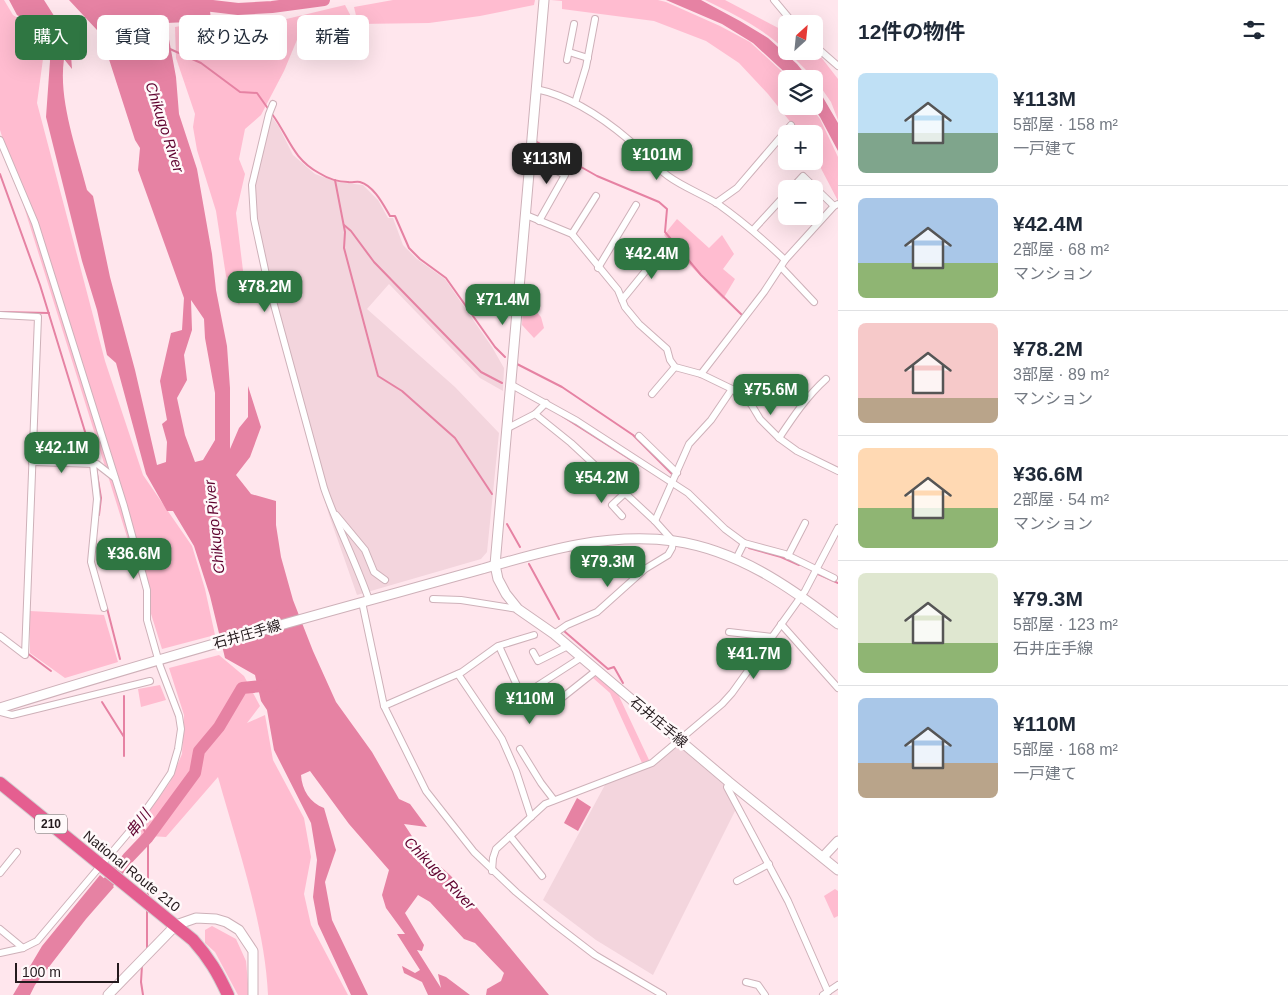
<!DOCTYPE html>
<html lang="ja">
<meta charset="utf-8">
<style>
body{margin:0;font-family:Arial,"Noto Sans JP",sans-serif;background:#f6f6f7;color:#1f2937;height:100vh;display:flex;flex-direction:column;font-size:19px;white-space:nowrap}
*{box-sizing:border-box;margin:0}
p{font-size:16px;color:#747a83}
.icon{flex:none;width:28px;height:28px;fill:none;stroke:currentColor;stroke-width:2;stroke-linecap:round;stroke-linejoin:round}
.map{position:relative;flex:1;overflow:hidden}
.sheet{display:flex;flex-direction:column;background:#fff;width:450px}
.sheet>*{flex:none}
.banner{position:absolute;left:15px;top:15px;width:475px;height:45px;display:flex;gap:10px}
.needle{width:32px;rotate:27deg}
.buttons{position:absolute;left:778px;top:15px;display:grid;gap:10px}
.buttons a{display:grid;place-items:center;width:45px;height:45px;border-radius:8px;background:#fff;box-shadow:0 5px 20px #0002;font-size:25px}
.scale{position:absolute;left:15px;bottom:12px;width:104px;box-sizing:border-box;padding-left:5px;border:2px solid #241a1d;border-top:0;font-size:14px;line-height:18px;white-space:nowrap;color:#241a1d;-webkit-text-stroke:4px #fff9fa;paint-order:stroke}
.price{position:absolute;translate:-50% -42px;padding:0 11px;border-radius:10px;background:#2f7642;color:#fff;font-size:16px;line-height:32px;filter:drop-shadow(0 1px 2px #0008)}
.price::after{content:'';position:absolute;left:50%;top:30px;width:15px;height:11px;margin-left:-8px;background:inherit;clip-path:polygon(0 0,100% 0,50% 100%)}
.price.current{background:#222;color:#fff}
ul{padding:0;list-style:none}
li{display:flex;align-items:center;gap:15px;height:125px;padding:0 20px}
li+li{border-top:1px solid #e0e1e3}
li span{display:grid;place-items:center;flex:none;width:140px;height:100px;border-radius:8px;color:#555}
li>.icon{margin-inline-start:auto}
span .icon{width:60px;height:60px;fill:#fffc;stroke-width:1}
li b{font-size:21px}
h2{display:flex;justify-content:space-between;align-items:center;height:60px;padding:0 20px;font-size:21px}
.chip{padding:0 18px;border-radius:8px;background:#fff;box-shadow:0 5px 20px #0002;font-size:18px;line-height:45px}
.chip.current{background:#2f7642;color:#fff}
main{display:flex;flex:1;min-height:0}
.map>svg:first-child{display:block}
</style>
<main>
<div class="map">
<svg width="838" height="995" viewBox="0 0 838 995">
<rect width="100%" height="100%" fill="#ffe6ed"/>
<g fill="#f3d5dd">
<polygon points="272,117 279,127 293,155 315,174 337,182 363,185 378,200 388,218 393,218 403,245 417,259 445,279 492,347 504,368 503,391 480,378 389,284 367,309 455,387 499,433 487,552 481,559 357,595 329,515 308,442 273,312 252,222 250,177"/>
<polygon points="678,746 724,785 736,809 653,975 596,940 543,900 606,783 655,765"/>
</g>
<g fill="#ffbcd0">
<polygon points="0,0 4,0 13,15 39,31 43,59 37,103 105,361 143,475 192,546 205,589 215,635 162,649 0,130"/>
<polygon points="393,0 535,0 534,5 480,16 429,23 358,24 354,7"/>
<polygon points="551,0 658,0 666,2 720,26 750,42 790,79 786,79 786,106 810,106 820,119 838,157 838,201 814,155 814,134 800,134 768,94 739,63 706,41 654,21 562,9 562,1"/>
<path d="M705,0H725L786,32V51C763,28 734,14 705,0Z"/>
<polygon points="345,5 355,24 299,35 284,71 261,115 245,129 239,159 245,174 236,213 245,287 239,305 226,276 216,211 197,150 193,127 195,114 176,58 175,27 220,19 249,28"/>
<polygon points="814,48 838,79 838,120 831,102 815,79 787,51 814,51"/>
<polygon points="677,219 709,248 722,235 734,254 723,269 735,279 723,299 685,260 664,235"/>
<polygon points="528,302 541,317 544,328 534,338 522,325 523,305"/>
<polygon points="30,611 104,615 118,662 65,678 30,653"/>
<path d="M219,655L244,676L260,706L247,723L265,715L273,760L304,818L311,857L304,894L311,925L348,995H268C265,925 237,845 218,777L166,837L132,835L170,782L182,754L184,715L169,668Z"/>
<polygon points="596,676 618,694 649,760 642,763 610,693 593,678"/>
<polygon points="160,685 166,700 141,707 138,689"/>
<polygon points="835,889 838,891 838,916 834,918 824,896"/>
<polygon points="212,926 236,939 246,961 249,995 238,995 215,952 205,943 205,930"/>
</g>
<g fill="#e682a3" fill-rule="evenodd">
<path d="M9,0H44L70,41L72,69L64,59C58,100 77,150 87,190L93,196L110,277L135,370L157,465L166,462L167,442L162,424L167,420L160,381L171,333L182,330L184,298L138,170L140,148L135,140L106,50L97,30L69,0H209L211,21L166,23L176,77L179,114L197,169L212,254L216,290L227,346L230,388V449L239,428L248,417V386L261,427L250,457L236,475L251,494L276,501V525L281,557L293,600L313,651L336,702L372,752L399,799L410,804L427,827L404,824L419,847L451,876L549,995H486L487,989L501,981L504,973L475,943L464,939L430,902L418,895L405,913L424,945L422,951L417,950L441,988L438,974L446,977L470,995H428L422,982L404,973L402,966L415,973L420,970L397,934H405L386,908L382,895L389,870L349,824L310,771L301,775C302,790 310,803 324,808L336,850L325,882L332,920L368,995H351L318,924L313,897L317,860L311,823L274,750L267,710L261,701L255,675L225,658L210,596L194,546L173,511H167L146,474L116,363L107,355L97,310L82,261L46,117L50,61L45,31L17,15ZM191,300L204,319L205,338L215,393V440L203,460L195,462L185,435L177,398L187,380L184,355L192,330Z"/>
<polygon points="666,0 701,0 740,21 768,38 797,64 809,79 792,79 753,43 722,24"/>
<polygon points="814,84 821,94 838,123 838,151 820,117 812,106 814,106"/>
<polygon points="577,798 591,807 578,831 564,823"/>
<polygon points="100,875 114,887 86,919 35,985 30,995 13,995 42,946"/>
</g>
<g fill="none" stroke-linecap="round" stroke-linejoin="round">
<g stroke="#e682a3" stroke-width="2">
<polyline points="170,49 201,63 240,92 257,93 269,110"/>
<path d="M272,114C289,137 292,158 319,173C327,178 338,182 348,182C352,183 356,181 360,182C374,186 383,204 390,216H395L409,248L420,259L446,278L495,347L505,357"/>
<polyline points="537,142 597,176 659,202 667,209 665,232 701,275 743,316"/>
<polyline points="0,174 40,285 94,461"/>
<polyline points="335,180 345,232 344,248 378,376 402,391 455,438 492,494"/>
<polyline points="344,225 351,231 374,262 481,372 502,383"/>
<polyline points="0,312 49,313"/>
<polyline points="517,364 562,387 633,435 673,475"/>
<polyline points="562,416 639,465"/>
<polyline points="96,468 101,498 99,515"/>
<polyline points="507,524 520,547"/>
<polyline points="749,548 781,557 799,565"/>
<polyline points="529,564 559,619"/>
<polyline points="818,574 838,583"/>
<polyline points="107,608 120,659"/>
<polyline points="564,631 608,669 614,667 623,683"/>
<polyline points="27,653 51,671"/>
<polyline points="124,696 124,756"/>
<polyline points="102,702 124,737"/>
<polyline points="140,823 148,837 148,896"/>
<polyline points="147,951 147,908"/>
<polyline points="142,965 141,982 143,995"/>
</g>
<g stroke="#e682a3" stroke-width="12">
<polyline points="162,0 238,9 272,7 324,0"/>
<polyline points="107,884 128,858 148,837 195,773 199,751 219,727 242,688 273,685"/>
</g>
<defs>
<g id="street">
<polyline points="774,0 794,24"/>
<polyline points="814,45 838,66"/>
<polyline points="569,52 588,58"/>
<polyline points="567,60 574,24"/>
<path d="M536,89C570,96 602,117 629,140C642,151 653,165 668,176C683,187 702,194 718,204C742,221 764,240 785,260"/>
<polyline points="575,103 586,67 595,19"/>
<path d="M273,104L269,114L252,185L254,219L267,279L324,488C337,526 356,562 369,600"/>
<polyline points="0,140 35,223 124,506 147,590 147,620 160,666 179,716 181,729 178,749 171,773 155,797 135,825 37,941 23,948 0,953"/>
<polyline points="530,158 565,175 539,221"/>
<polyline points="791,189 803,176 834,206"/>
<polyline points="716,203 737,188 791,125"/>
<polyline points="526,215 572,234 618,290 625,307 639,324 667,349 670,360 675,367 701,374 732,389 751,404 760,419 779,438 797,451 838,471"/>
<polyline points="753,230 786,194"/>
<polyline points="572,234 596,196"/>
<polyline points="781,267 814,302"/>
<polyline points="598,268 636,205"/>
<polyline points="622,300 665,247"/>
<polyline points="0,315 38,317 25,655 0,636"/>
<polyline points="701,374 764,292 785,260 834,206 838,204"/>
<polyline points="510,384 577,421 688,493 725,529 744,543"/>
<polyline points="652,394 675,367"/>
<polyline points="535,414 546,403"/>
<polyline points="506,429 535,414 571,443 655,521 673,541 672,548 668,555 645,569 597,612 567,625 554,634"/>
<polyline points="639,436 677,473"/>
<path d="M779,438C793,417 807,396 826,379"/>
<polyline points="32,462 97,464 115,478"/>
<polyline points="93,464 97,499 91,562 104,608"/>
<polyline points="336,515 365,550 374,572 385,580"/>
<polyline points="622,516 612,505 625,493"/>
<polyline points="655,521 689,444 711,420 732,389"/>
<polyline points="788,556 805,523"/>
<polyline points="736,559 744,543 785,554 834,578"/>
<polyline points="433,599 461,600 518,609"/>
<polyline points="362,602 384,706 426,791 474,852 516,892 552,922 595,955 663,995"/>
<polyline points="781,624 838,688"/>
<polyline points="729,632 772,637"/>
<polyline points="499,646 530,714 563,697 597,670"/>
<polyline points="533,652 538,661 568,646"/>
<polyline points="458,674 502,739 516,771 531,817"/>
<polyline points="534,688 582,657"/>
<polyline points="384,706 462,672 498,646 534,635"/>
<polyline points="0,712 12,715 150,681"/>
<polyline points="520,749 541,783 554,800"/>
<polyline points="729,782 727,787 788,901 828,992"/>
<polyline points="510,836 542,876"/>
<polyline points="492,871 493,858 496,849 545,804 652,763 722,704 732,693 805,591 838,528"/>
<polyline points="0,873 17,852"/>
<polyline points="737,881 769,864"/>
<polyline points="0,929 23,948"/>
<polyline points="746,982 758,985 765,995"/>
<polyline points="823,995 838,985"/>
</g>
<g id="secondary">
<polyline points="544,0 495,565 498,579 506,594 518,609 554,634 729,782 838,870"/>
<path d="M0,708C131,667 264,629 396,593C425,585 453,577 482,569C544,551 608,532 674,541C737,550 789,586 838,624"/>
<polyline points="823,857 838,841"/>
<polyline points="108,995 176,925 196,918 216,919 226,922 239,930 253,951 253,995"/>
</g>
<path id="highway" d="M0,783L193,940C209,958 218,973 228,995"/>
</defs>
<use href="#street" stroke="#ceb1b9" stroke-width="8"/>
<use href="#secondary" stroke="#ceb1b9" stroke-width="11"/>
<use href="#highway" stroke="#d3d1d2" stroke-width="14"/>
<use href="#street" stroke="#fff" stroke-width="6"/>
<use href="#secondary" stroke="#fff" stroke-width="9"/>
<use href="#highway" stroke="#e55e90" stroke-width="12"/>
</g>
<g text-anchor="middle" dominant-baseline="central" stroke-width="5" stroke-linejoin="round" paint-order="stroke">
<rect fill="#fff9fa" stroke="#665d5f" stroke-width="1" x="35" y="814.5" width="32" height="19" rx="4"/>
<g font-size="12" font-weight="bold" fill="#241a1d">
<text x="51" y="824">210</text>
</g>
<g font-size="14" fill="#241a1d" stroke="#fff9fa">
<text transform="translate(247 634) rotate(-16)">石井庄手線</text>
<text transform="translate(659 722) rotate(40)">石井庄手線</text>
<text transform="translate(132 871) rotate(39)">National Route 210</text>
</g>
<g font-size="15" font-style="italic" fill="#600330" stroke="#fff9fa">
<text transform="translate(165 127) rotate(72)">Chikugo River</text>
<text transform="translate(214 527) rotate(-96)">Chikugo River</text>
<text transform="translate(138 823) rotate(-52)">串川</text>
<text transform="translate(440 873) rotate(46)">Chikugo River</text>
</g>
</g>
</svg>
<div class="buttons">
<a><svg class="needle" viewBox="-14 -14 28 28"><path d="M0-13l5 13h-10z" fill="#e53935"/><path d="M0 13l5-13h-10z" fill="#747a83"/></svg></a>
<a><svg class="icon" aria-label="layers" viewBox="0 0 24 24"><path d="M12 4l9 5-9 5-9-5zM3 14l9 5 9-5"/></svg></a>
<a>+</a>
<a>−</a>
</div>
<div class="scale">100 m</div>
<b class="price" style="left:657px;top:181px">¥101M</b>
<b class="price current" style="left:547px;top:185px">¥113M</b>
<b class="price" style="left:652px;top:280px">¥42.4M</b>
<b class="price" style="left:265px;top:313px">¥78.2M</b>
<b class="price" style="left:503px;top:326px">¥71.4M</b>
<b class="price" style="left:771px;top:416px">¥75.6M</b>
<b class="price" style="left:62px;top:474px">¥42.1M</b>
<b class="price" style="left:602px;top:504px">¥54.2M</b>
<b class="price" style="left:134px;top:580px">¥36.6M</b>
<b class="price" style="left:608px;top:588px">¥79.3M</b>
<b class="price" style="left:754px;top:680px">¥41.7M</b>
<b class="price" style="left:530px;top:725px">¥110M</b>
<div class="banner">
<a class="chip current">購入</a>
<a class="chip">賃貸</a>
<a class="chip">絞り込み</a>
<a class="chip">新着</a>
</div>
</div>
<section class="sheet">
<h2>12件の物件<svg class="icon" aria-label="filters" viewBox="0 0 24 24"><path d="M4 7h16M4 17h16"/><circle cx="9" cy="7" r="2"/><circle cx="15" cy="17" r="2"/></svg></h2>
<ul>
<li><span style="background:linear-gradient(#bfe0f5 60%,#7fa58c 0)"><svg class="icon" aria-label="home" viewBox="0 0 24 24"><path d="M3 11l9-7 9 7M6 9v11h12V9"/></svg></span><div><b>¥113M</b><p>5部屋 · 158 m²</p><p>一戸建て</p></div></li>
<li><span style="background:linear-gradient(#a9c7e8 65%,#8fb573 0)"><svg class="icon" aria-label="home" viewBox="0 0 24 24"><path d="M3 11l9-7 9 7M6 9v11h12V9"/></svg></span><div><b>¥42.4M</b><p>2部屋 · 68 m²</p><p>マンション</p></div></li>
<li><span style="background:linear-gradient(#f6c9c9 75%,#b9a48a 0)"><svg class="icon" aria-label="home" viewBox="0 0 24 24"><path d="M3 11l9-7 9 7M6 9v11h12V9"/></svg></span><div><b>¥78.2M</b><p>3部屋 · 89 m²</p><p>マンション</p></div></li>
<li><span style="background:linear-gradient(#ffd9b3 60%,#8fb573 0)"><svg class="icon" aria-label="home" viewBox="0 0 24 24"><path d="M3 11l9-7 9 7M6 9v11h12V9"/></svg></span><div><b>¥36.6M</b><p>2部屋 · 54 m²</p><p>マンション</p></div></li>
<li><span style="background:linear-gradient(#dfe7d0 70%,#8fb573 0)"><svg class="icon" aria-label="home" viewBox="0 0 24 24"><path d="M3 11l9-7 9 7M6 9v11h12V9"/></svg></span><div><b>¥79.3M</b><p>5部屋 · 123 m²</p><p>石井庄手線</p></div></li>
<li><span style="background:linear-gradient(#a9c7e8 65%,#b9a48a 0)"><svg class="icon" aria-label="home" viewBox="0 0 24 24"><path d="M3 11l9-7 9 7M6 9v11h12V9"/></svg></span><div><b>¥110M</b><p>5部屋 · 168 m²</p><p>一戸建て</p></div></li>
</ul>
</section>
</main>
